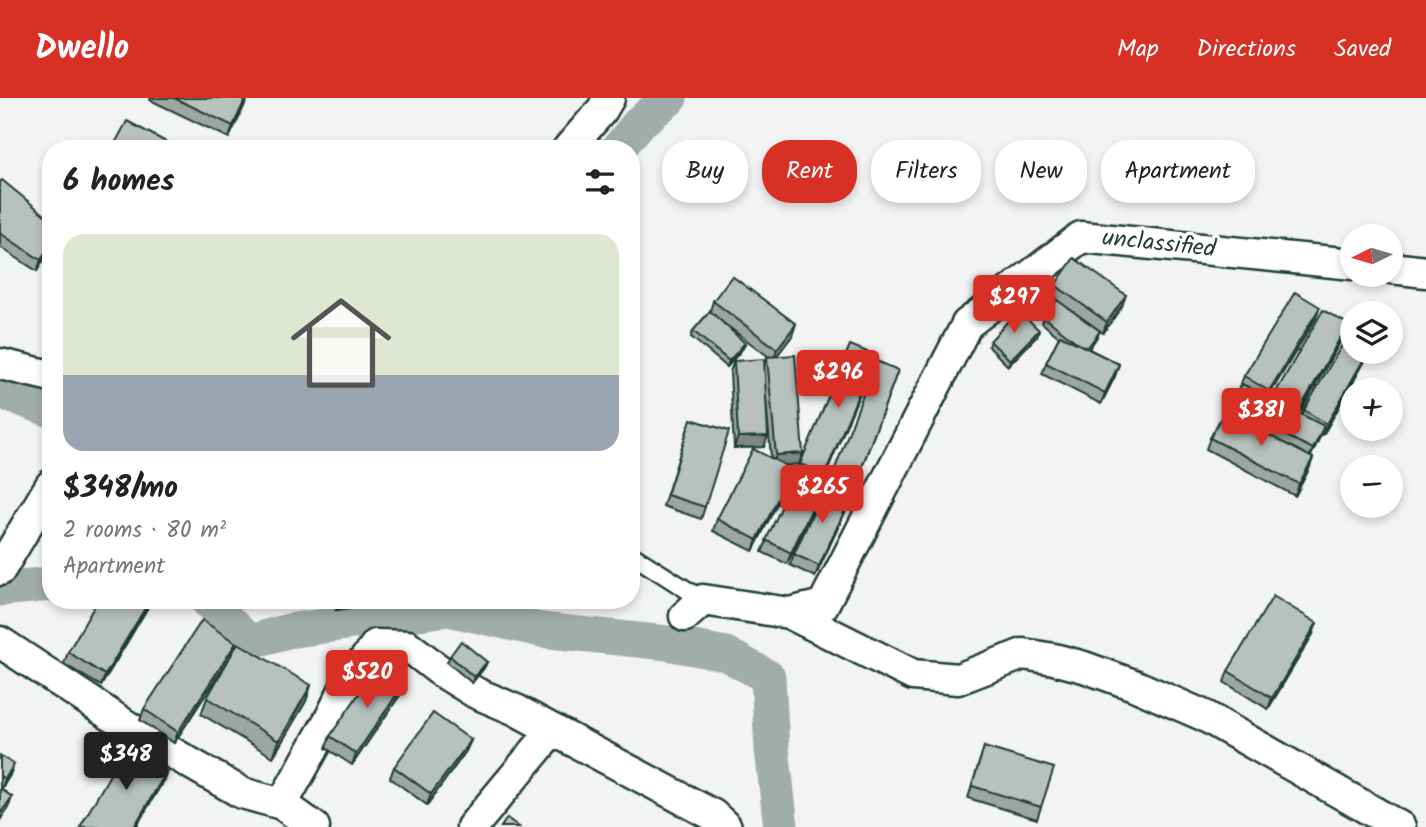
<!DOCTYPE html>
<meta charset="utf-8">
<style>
body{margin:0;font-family:Kalam,sans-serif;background:#f2f2f2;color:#222;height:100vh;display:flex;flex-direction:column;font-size:26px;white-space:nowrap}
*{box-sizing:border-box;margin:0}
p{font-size:23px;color:#767676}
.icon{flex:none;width:38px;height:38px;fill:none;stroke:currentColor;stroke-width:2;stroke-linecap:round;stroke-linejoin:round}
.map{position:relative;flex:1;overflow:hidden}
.sheet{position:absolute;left:42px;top:42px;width:598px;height:469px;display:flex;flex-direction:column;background:#fff;border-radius:28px;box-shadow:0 4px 10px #0003}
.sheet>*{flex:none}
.banner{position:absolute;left:662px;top:42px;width:658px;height:63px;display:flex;gap:14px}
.needle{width:46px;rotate:265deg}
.controls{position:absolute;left:1340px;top:126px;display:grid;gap:14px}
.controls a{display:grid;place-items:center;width:63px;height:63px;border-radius:50%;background:#fff;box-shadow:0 4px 10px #0003;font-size:35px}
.price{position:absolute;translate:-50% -60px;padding:0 16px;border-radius:7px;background:#d93025;color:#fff;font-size:23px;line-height:46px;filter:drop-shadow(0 2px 4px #0008)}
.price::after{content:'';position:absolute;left:50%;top:42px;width:21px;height:16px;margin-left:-10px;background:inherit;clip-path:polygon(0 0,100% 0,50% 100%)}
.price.selected{background:#222;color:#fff}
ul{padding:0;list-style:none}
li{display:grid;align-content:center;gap:14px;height:371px;padding:0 21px}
li span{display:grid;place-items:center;height:217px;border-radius:21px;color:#555}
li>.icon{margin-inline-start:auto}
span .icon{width:126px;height:126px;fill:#fffc;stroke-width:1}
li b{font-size:30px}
h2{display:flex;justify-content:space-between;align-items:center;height:84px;padding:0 21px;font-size:30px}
.tag{padding:0 24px;border-radius:28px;background:#fff;box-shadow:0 4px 10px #0003;font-size:24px;line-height:63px}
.tag.selected{background:#d93025;color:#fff}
header{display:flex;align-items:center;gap:42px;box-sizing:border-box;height:98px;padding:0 35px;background:#d93025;color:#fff}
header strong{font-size:33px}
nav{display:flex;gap:38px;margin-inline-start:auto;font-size:24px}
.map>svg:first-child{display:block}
</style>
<header>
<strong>Dwello</strong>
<nav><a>Map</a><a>Directions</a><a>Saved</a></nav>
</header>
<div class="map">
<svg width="1426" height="729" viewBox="0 0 1426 729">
<rect width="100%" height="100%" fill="#f2f3f3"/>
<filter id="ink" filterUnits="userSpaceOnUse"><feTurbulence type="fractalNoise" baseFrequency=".0143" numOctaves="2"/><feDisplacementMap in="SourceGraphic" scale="14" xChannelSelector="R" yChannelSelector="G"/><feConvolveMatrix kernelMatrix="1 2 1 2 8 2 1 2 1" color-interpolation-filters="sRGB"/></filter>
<g filter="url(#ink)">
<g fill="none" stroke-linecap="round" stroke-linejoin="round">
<g stroke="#a1adaa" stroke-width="35">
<polyline points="618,51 640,24 670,0"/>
<polyline points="0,293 51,312"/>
<polyline points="0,491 51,486"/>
<polyline points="207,502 249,544 288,533 448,511 541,532 667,545 726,556 768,579 772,651 781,729"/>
</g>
<defs>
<polyline id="lane" points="632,457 703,502"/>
<g id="street">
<polyline points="568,51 602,12 609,0"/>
<polyline points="1391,170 1426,174"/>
<polyline points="0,266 51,278"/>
<polyline points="0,472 51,387"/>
<polyline points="789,515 823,507 967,226 1081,139 1353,166"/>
<polyline points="685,518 703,502 789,515 913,577 958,581 1023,556 1054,561 1084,569 1134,587 1205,618 1400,729"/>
<polyline points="0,544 136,634 242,695 282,706"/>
<polyline points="553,632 713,717 726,729"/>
<polyline points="314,729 282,706 332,617 348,584 376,547 408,548 439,572 476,595 516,612 553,632 472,729"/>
</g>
</defs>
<use href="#lane" stroke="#1f3d34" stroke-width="21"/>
<use href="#street" stroke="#1f3d34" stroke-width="35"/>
<use href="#lane" stroke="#fff" stroke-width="16"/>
<use href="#street" stroke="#fff" stroke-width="30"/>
</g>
<g fill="#9da6a3" stroke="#1f3d34" stroke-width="2">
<polygon points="151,0 248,0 229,40 150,2"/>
<polygon points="0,84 51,122 51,150 37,173 0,149"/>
<polygon points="1055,187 1122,208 1103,235 1075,215 1100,233 1097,239 1089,251 1119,266 1115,278 1101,306 1042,276 1046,265 1059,239 1042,225 1044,219 1057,202 1051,198"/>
<polygon points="713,203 792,238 776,259 799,366 786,367 789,382 753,453 713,433 717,421 771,360 766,301 764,349 734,350 730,274 734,263 764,269 767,259 769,259 718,221 745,245 743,250 727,269 691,239 693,233 710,213"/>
<polygon points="1316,220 1268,299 1273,302 1276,294 1348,226 1344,237 1300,315 1302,317 1304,312 1353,254 1370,254 1323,337 1321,336 1310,358 1313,360 1309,371 1295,398 1206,351 1210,340 1228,315 1244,278"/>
<polygon points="1037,238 1008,268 988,248 990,243"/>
<polygon points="876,263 898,272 847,410 815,479 790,467 794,456 829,388"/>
<polygon points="871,269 822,385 820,397 787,466 762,454 800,366"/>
<polygon points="687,333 705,409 701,421 663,408"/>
<polygon points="335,502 399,502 336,512"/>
<polygon points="148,509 101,588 64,566 68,554"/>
<polygon points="1313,536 1268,611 1224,584 1228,573"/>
<polygon points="233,554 311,587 306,603 273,659 201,616 207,600 229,561 174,645 140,622 144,611"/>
<polygon points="450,558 487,564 484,570 472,585 447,564"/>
<polygon points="400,597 352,667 326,650 330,638"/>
<polygon points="471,642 466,653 427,707 390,680 394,669"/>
<polygon points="984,649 1041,709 1037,721 968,700"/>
<polygon points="0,658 10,677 1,691 12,699 8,710 0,722"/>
</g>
<g fill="#808784" stroke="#1f3d34" stroke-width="2">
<polygon points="246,0 248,0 229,40 233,28"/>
<polygon points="51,146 51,150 37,173 41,162"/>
<polygon points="1126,197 1122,208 1103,235 1107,224"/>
<polygon points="1320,209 1316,220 1265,304 1269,293"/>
<polygon points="796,226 792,238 773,263 777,251"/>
<polygon points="1348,226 1344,237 1297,320 1301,309"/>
<polygon points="1039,232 1037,238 1008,268 1010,262"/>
<polygon points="745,245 743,250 727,269 729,263"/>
<polygon points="1368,254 1370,254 1323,337 1327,326"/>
<polygon points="1119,266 1115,278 1101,306 1105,295"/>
<polygon points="1324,328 1320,339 1309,362 1313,351"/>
<polygon points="768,338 764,349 734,350 738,339"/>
<polygon points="803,355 799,366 772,369 776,357"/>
<polygon points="1313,360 1309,371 1295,398 1299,386"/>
<polygon points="793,371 789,382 753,453 757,442"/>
<polygon points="824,385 820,397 787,466 791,455"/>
<polygon points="851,399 847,410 815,479 819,468"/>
<polygon points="150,502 151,502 148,509 101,588 105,577"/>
<polygon points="339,502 399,502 336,512"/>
<polygon points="1317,525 1313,536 1268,611 1272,600"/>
<polygon points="236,545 232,556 174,645 178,634"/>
<polygon points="487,564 484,570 472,585 474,579"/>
<polygon points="404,586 400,597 352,667 356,656"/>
<polygon points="311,587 306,603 273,659 279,643"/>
<polygon points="471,642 466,653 427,707 431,696"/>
<polygon points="14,666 10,677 1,692 5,681"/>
<polygon points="168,671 164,682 136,729 134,729"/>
<polygon points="12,699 8,710 0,722 0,716"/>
</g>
<g fill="#b7c1bd" stroke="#1f3d34" stroke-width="2">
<polygon points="174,0 246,0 233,28"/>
<polygon points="127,23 179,51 112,51"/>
<polygon points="2,82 51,122 51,146 41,162 0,135 0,84"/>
<polygon points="1074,160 1126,197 1107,224 1055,187"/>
<polygon points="732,178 796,226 777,251 713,203"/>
<polygon points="1295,194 1320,209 1269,293 1244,278"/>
<polygon points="1057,202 1100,233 1087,250 1080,247 1044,219"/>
<polygon points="1018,212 1039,232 1010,262 990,243"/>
<polygon points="1323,212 1348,226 1301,309 1276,294"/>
<polygon points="710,213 745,245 729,263 693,233"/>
<polygon points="1352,230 1353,230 1353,254 1368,254 1327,326 1304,312"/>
<polygon points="1060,237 1119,266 1105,295 1046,265"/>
<polygon points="850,247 875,257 825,376 800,366"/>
<polygon points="795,257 803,355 776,357 767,259"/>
<polygon points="764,261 768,338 738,339 734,263"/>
<polygon points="876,263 898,272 854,390 831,381"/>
<polygon points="1242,286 1324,328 1313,351 1230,310"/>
<polygon points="1224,314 1313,360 1299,386 1210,340"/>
<polygon points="691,321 729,333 705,409 667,397"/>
<polygon points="753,351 793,371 757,442 717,421"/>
<polygon points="798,374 824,385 791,455 766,442"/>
<polygon points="826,387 851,399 819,468 794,456"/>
<polygon points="1273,498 1317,525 1272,600 1228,573"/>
<polygon points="98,502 150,502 105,577 68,554"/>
<polygon points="202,522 236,545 178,634 144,611"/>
<polygon points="461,543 487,564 474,579 450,558"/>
<polygon points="238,545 311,587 279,643 207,600"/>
<polygon points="378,568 404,586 356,656 330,638"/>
<polygon points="433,615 471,642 431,696 394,669"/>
<polygon points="127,647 168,671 134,729 80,729"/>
<polygon points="984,649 1054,670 1041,709 972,688"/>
<polygon points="0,658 14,666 5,681 0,678"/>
<polygon points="0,690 12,699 0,716"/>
<polygon points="507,720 519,729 501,729"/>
</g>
</g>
<g text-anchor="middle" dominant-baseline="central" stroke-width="7" stroke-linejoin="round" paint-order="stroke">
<g font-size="24" fill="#1f3d34" stroke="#fff">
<text transform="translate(1159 146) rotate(6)">unclassified</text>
</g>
</g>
</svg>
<div class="controls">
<a><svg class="needle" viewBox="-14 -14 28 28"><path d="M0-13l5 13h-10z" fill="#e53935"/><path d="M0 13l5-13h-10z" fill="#767676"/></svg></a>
<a><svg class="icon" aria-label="layers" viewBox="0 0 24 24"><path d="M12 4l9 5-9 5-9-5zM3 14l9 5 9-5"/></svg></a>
<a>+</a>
<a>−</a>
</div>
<b class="price" style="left:1014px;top:237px">$297</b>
<b class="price" style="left:838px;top:312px">$296</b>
<b class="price" style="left:1261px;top:350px">$381</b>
<b class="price" style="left:822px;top:427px">$265</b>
<b class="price" style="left:367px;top:612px">$520</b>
<b class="price selected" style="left:126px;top:694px">$348</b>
<div class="banner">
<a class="tag">Buy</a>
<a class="tag selected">Rent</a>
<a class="tag">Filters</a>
<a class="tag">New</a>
<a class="tag">Apartment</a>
</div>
<section class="sheet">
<h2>6 homes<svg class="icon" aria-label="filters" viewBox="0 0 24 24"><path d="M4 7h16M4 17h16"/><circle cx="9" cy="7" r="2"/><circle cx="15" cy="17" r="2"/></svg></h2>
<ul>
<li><span style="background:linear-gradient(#dfe7d0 65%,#9aa5b1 0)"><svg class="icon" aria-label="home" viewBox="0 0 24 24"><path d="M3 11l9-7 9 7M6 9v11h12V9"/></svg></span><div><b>$348/mo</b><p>2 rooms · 80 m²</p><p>Apartment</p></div></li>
</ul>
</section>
</div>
